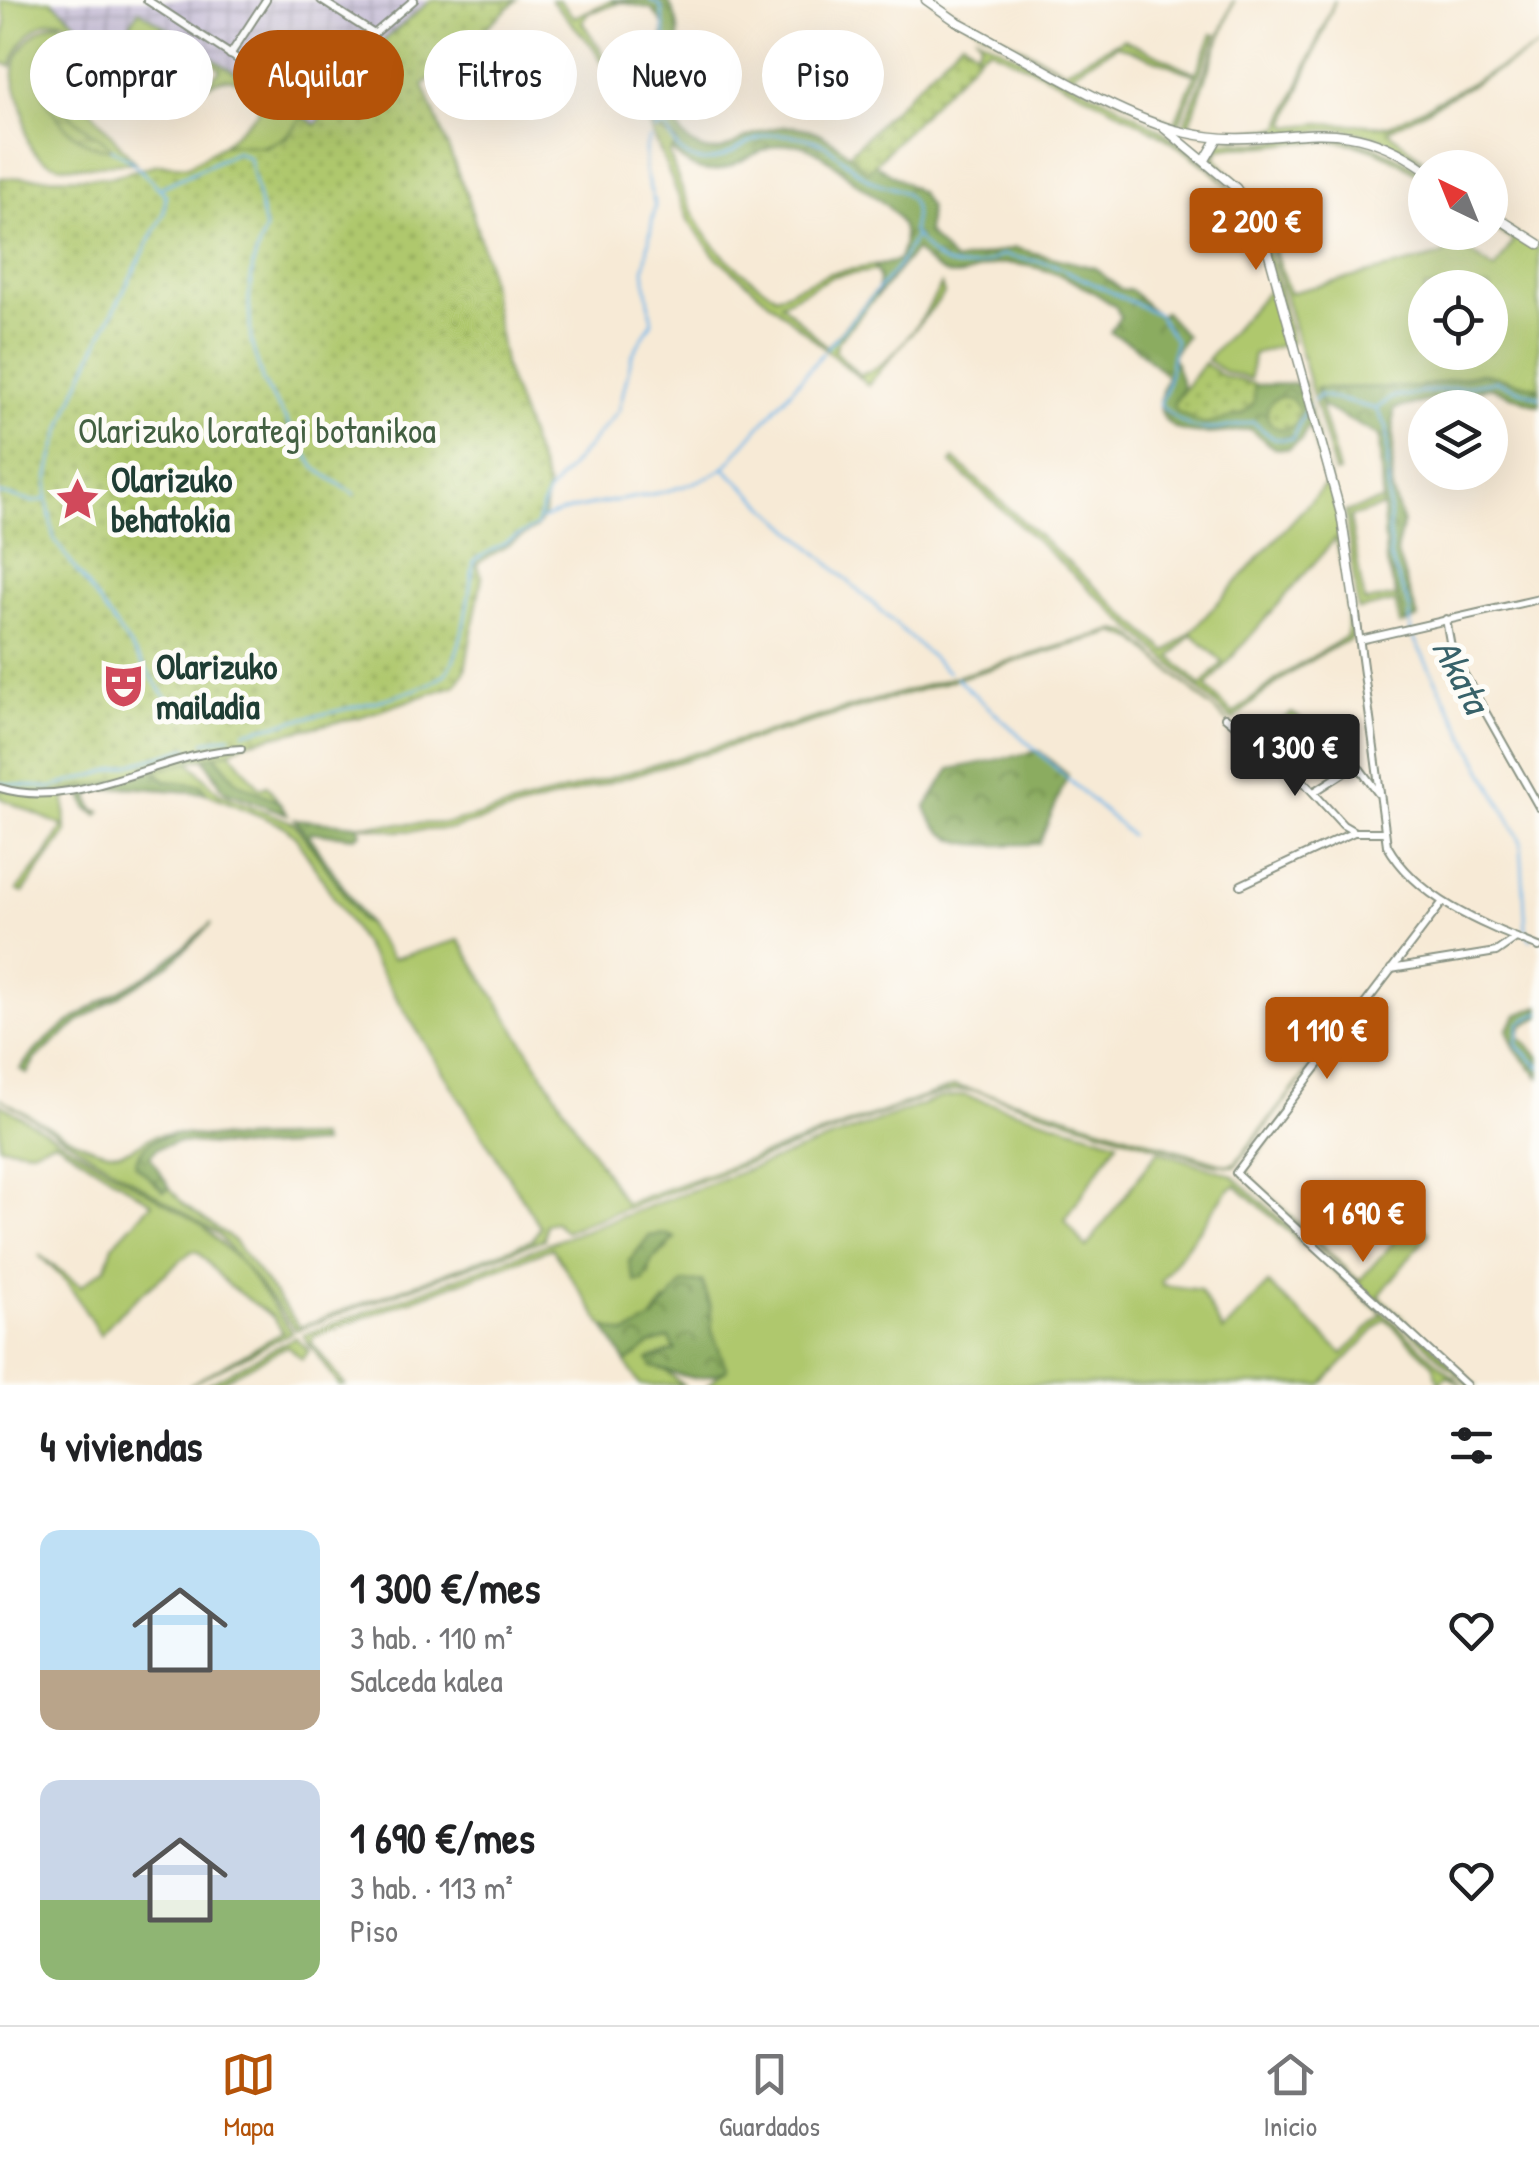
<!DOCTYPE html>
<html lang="es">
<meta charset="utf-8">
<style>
body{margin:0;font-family:"Patrick Hand",sans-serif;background:#f2f2f2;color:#202124;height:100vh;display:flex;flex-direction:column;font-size:38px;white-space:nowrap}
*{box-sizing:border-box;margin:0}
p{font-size:32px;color:#757577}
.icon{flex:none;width:55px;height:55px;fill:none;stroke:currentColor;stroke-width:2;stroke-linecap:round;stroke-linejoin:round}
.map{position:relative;height:1385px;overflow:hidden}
.panel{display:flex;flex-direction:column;background:#fff;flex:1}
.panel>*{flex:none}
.banner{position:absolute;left:30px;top:30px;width:1000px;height:90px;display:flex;gap:20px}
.needle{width:65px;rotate:317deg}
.buttons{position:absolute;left:1408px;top:150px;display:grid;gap:20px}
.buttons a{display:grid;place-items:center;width:100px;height:100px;border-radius:50%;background:#fff;box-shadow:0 10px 40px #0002;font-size:50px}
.price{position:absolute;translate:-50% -85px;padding:0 22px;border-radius:10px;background:#b45309;color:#fff;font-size:32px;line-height:65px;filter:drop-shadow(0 2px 5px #0008)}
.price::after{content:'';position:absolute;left:50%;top:60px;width:30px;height:22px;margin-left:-15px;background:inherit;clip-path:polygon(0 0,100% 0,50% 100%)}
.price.selected{background:#222;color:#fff}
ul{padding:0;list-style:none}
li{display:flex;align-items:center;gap:30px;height:250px;padding:0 40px}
li span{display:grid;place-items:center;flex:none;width:280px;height:200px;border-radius:20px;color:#555}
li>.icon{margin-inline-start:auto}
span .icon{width:120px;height:120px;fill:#fffc;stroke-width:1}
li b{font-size:42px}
h2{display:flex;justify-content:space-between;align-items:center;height:120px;padding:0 40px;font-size:42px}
.tag{padding:0 35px;border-radius:45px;background:#fff;box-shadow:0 10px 40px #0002;font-size:35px;line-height:90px}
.tag.selected{background:#b45309;color:#fff}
.menu{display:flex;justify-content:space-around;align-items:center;height:140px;border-top:2px solid #e0e0e0;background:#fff;font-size:28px;color:#757577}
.menu a{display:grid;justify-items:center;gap:5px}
.menu .selected{color:#b45309}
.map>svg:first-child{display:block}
</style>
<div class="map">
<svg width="1539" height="1385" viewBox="0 0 1539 1385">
<defs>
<pattern id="industrial-grid" width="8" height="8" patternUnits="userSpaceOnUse" patternTransform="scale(2.5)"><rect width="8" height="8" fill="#c8bfd8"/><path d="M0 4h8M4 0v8" fill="none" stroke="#a29cb0"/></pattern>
<pattern id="forest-crowns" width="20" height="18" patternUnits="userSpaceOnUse" patternTransform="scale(2.5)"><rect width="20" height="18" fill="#8bac60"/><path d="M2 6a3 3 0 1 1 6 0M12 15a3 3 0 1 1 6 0" fill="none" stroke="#718d50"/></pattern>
<pattern id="wetland-marsh" width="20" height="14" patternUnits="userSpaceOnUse" patternTransform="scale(2.5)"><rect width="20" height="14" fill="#afc86d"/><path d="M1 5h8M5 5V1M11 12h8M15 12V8" fill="none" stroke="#8ea45a"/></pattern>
<pattern id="cemetery-stones" width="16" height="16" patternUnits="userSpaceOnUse" patternTransform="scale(2.5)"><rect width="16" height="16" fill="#afc86d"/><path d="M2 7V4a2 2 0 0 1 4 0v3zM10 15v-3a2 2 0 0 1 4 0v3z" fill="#8ea45a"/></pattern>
<pattern id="park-dots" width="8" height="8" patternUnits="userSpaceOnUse" patternTransform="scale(2.5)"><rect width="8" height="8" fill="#afc86d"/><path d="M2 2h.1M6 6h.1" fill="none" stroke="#8ea45a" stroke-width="1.8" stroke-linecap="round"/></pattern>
</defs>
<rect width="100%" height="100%" fill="#fdfcf7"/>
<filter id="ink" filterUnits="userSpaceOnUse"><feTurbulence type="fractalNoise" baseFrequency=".01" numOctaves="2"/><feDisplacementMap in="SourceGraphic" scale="20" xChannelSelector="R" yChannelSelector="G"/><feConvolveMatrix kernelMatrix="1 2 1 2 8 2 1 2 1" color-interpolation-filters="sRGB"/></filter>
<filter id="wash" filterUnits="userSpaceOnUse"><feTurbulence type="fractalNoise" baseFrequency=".0048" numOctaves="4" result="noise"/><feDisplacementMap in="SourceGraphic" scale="40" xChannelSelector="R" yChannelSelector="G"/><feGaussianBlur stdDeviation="2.25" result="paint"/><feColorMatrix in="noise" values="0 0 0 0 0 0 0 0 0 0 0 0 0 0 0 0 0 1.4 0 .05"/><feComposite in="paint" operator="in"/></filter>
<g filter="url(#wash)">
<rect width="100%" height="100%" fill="#f7ead6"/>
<polygon fill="url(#industrial-grid)" points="51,0 428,0 387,37 316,126 139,10 102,72 94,64 96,40"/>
<g fill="#afc86d" stroke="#678250" stroke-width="2.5" fill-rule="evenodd">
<path d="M0,0H51L96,40L94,64L102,72L89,87L91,106C78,75 97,44 65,21C38,15 18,43 11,66L0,62L6,22Z"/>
<polygon points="551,0 559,0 574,17 612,1 617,4 588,13 582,22 639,108 636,114 593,47"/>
<path d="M932,0L1064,70L1123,39L1196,73L1212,34L1216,35L1177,127L979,29ZM1118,45L1195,75L1174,124L1071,73Z"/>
<polygon points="1234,0 1189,125 1242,132 1281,127 1335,0 1287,122 1289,127 1320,123 1389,126 1539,47 1388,131 1432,167 1381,138 1343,129 1239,137 1182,129"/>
<path d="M139,10L303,117C281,148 260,150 224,144L258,112L260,103C239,75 229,72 200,90L221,69L161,28L118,73L104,68Z"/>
<path d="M60,23L79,40L85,103L135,163C107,160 71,175 45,160C24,148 27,135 24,114C22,102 15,90 14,77C12,53 36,25 60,23Z"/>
<path d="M977,36C1064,81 1208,132 1255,223C1274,259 1281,303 1292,342L1253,354L1250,379L1225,372L1207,360L1271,287C1263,263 1258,235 1248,213C1217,148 1054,80 989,48L980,54L976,51L981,43Z"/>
<path d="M651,129L666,132L678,144L669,153C693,227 711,253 776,296L830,273L874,266L875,271L834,276L781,303L827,347L875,292L877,295L838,341L835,351L859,375C892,369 925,315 941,285L944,294L868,385L714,255L689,222Z"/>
<path d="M1313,135C1356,137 1389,149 1425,174V179C1369,139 1341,137 1275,145C1257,148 1238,144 1220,149L1215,157L1259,206L1289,293L1443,255L1452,239L1495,270L1513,241L1490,225V218L1539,249V388L1482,373L1421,387L1316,389L1339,472L1335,473L1267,233L1241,188L1210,161L1220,141L1261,143ZM1425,288H1490V352H1425Z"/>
<path d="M1303,382L1342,532L1353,638C1306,659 1271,685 1233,720L951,463L954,459L1167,652L1191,632L1327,483L1296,384ZM1336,538L1347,593V636L1281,676L1233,714L1206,687ZM1192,634L1223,662L1201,686L1171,657Z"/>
<polygon points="1385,500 1385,506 1350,517 1364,602 1399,596 1405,624 1400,625 1395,602 1358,610 1345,512"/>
<polygon points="1115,630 1130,633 1229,723 1136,640 1115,632 452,829 396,831 358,825 450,823 486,814"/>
<polygon points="230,751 260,788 267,785 279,802 237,782 214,754"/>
<path d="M189,761L219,793L294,823L392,959L459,940L625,1204L955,1086L1033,1105L1226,1165L1235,1163L1363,1001L1235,1166L1213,1164L977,1091L958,1090L925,1098L565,1231L555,1222L546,1224L544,1239L296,1330L218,1234L0,1098C24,1112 98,1161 125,1151C148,1143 145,1133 176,1134C155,1138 141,1143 136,1164L163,1191L170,1188L183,1204L233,1240L300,1327L532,1240L540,1227L296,837L284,826L206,793L201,785L166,782L154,770Z"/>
<polygon points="79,788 80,793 65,796 66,833 23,893 17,890 47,854 63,826 0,798 0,789"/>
<polygon points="1367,1004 1248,1168 1248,1176 1359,1281 1413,1220 1429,1233 1379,1296 1476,1385 1469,1385 1242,1175"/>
<path d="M963,1095L1118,1141L1065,1220L1086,1248L1158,1151L1232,1175L1462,1385L1447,1376L1439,1383L1433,1364L1385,1319L1322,1385H708L726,1369L712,1331L710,1304L665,1301L652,1320L626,1334L604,1327L552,1248L314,1336L312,1343L345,1385H339L303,1335L940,1098ZM1236,1185L1382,1314L1343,1354L1268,1284L1223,1332L1200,1290L1163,1285L1161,1281L1228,1190ZM649,1237L668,1248L651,1260L649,1275L629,1261Z"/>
<polygon points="0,1104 202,1225 242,1264 292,1332 189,1385 283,1332 273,1317 228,1285 198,1252 192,1251 120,1312 100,1335 68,1283 39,1255 81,1286 106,1267 113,1245 152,1203 55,1141 31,1150 0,1146"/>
<polygon points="295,1337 309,1351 302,1359 287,1346 214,1385 205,1385"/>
<polygon points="669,1338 676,1349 649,1359 652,1367 665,1370 683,1385 640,1385 626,1363 651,1344"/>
</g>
<g fill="url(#forest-crowns)" stroke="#55744a" stroke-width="2.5">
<path d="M611,0H668C672,10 678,19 678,30C681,65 655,132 702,149C715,154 727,148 738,142C795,111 826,129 867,172L875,164L919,192L929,207L927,233L954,262L1015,248L1095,268L1120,289L1131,290L1159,317L1164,312L1186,336L1172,355L1183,386L1174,403H1253L1254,385L1296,384L1311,421L1301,440L1288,449L1274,448L1250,429C1206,436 1139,444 1167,376L1132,344L1110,332L1120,317L1116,307C1084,285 1055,268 1015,264C967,259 963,301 915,250L878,295L879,277L874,266L898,261C919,217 878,201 850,178C835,165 813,144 791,144C741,146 718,199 672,151L677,143C664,130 649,128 636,114L657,96L664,26L652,9Z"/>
<polygon points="1482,373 1539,388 1539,406 1490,387 1394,409 1392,491 1403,524 1396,551 1418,618 1405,624 1386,560 1379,436 1322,406 1316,388 1421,387"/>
<path d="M1039,751L1068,775L1039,844C995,843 943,857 926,807L950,769Z"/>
<polygon points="214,754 237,782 279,802 287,814 224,791 204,758"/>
<polygon points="154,770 166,781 201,785 206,793 128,787 94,791 89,797 93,809 101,812 98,815 87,808 79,788"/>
<polygon points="295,819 358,825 361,833 355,837 310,832 310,836 368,924 361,921"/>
<path d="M212,923L170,964L80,1021L35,1059L27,1074L20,1069C50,1027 100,1003 144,977C168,963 190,941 212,923Z"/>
<polygon points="1539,1006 1539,1017 1522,1026 1519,1036 1539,1057 1539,1077 1515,1049 1507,1030 1517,1015"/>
<path d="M176,1134L238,1139L319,1137L322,1144L254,1148L178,1142L157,1148L150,1156L170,1188L164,1191L135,1164C141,1143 155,1138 176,1134Z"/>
<polygon points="666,1234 675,1238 652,1260 644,1281 635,1282 629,1262 649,1236"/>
<path d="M702,1281L710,1304L712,1331L727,1370C688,1385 688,1375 652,1367L648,1360L676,1350L669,1338L651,1344L626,1363L604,1327L626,1334L652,1320L683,1283Z"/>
</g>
<path fill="url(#wetland-marsh)" stroke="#678250" stroke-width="2.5" d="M58,39C88,69 52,78 65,106C75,126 100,134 112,149C76,150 41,106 38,72C37,61 43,51 47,42Z"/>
<polygon fill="url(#cemetery-stones)" stroke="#678250" stroke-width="2.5" points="1292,713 1314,728 1302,730 1293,745 1280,734 1267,743 1260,736"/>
<g fill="url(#park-dots)" stroke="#678250" stroke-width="2.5">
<polygon points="431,0 517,0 423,85 468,198 486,260 505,369 547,486 544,515 536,528 476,564 482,576 465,670 456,685 360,717 246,742 230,751 101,784 45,794 0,789 0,178 110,177 158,164 188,166 224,144 267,147 287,137 303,117 316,125 380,44"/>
<polygon points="962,40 980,54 867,172 849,154"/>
<polygon points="1204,363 1223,376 1254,384 1254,403 1242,414 1205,425 1176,411 1174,403"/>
<circle cx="1283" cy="413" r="16"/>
</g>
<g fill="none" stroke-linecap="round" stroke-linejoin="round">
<g stroke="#72b7e9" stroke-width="2.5">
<path d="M650,0L661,6C663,23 667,42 667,59C666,91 654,140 691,158C717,171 745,138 770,135C786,133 808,137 823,144C840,154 853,171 872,181C886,188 902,186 911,201C917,211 914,220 912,231C936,268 962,278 1002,255L1052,264L1157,314L1175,340C1169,363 1171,382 1160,404C1193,439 1211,430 1253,422L1274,439H1292L1308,405"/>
<polyline points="654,130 667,125"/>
<polyline points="160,188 236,152 249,158 265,229 253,264 249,299 251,342 263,382 315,468 354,494"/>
<polyline points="827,348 899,265 915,236"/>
<polyline points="1314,400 1320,395 1376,409 1391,398 1496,381 1539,397"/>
<polyline points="1376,409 1387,427 1390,557 1410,609 1411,633 1521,842 1526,931 1531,940"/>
<polyline points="724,468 948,672"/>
<polyline points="0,494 34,502 47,499 54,539 180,717"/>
<path d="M47,499C45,432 131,277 164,213L166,195L131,161L112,149"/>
<path d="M542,519C602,495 667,503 724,468L823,353"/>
<polyline points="956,678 1130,835"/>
<path d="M244,732C284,721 422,698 446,673C463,654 470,586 474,560L536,526L547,494L619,410L632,355L652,322L644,270L655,205L645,172V149L650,138"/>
<polyline points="204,742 230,736"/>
<polyline points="0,783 50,788 188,748"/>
<polyline points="1539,1013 1520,1023 1517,1045 1539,1067"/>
</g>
</g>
</g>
<g filter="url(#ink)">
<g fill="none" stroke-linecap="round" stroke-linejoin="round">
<defs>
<g id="minor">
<polyline points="147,0 314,109 374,34 414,0"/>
<polyline points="321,0 374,34"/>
<polyline points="230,55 266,0"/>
<path d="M1355,607L1387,845C1418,900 1484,925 1539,947"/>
<polyline points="1446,619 1452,653 1539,807"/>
<polyline points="1360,640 1539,599"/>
<polyline points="1225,717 1301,779 1343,825 1355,832 1383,832"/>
<path d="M0,788C79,812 162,751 241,749"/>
<polyline points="1314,792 1353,767 1360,769 1378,793"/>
<polyline points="1241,885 1354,832"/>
<polyline points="1442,903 1236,1173 1466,1385"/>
<polyline points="1391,969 1496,952 1516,938"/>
</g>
<g id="tertiary">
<path d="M926,0L956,21C1018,53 1118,117 1183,132C1283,155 1330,102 1425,169"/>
<polyline points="1164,128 1236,188 1262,229 1341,514 1355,607"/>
<polyline points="1205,160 1218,138"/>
<polyline points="1490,213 1539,244"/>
</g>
</defs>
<use href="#minor" stroke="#8b9485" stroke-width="10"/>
<use href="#tertiary" stroke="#8b9485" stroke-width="11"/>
<use href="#minor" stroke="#fff" stroke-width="6"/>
<use href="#tertiary" stroke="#fff" stroke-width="8"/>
</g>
</g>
<defs>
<symbol id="sight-bare" viewBox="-9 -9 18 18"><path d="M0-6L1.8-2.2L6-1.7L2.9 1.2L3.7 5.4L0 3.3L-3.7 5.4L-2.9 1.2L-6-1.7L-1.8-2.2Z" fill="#d1495b" stroke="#fdfcf7" stroke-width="2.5" paint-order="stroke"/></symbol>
<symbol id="theatre-bare" viewBox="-9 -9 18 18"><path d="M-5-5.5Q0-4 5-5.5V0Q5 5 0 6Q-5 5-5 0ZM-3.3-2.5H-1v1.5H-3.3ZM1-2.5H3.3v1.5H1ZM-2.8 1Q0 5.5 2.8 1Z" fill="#d1495b" stroke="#fdfcf7" stroke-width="2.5" paint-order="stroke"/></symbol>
</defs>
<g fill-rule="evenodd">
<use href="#sight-bare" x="46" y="468" width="63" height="63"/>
<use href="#theatre-bare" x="92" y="654" width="63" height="63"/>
</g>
<g text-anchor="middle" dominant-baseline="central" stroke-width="10" stroke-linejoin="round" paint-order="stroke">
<g font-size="35" fill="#436042" stroke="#fdfcf7">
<text x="257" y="430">Olarizuko lorategi botanikoa</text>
</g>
<g font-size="35" font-weight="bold" fill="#1f3d34" stroke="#fdfcf7" text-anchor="start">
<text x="111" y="479">Olarizuko<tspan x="111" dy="40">behatokia</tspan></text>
<text x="156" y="666">Olarizuko<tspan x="156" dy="40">mailadia</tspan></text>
</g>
<g font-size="38" font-style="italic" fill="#38626a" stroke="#fdfcf7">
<text transform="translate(1462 675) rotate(62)">Akata</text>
</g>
</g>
</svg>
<div class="buttons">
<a><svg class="needle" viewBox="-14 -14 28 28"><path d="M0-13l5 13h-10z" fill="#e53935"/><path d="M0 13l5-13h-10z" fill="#757577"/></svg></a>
<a><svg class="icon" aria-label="locate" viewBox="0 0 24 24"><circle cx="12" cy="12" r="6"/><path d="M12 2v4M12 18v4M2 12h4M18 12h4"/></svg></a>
<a><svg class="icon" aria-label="layers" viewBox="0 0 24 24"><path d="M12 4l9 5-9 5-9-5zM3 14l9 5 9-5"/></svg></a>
</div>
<b class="price" style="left:1256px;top:273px">2 200 €</b>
<b class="price selected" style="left:1295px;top:799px">1 300 €</b>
<b class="price" style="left:1327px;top:1082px">1 110 €</b>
<b class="price" style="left:1363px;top:1265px">1 690 €</b>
<div class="banner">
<a class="tag">Comprar</a>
<a class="tag selected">Alquilar</a>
<a class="tag">Filtros</a>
<a class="tag">Nuevo</a>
<a class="tag">Piso</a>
</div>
</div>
<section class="panel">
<h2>4 viviendas<svg class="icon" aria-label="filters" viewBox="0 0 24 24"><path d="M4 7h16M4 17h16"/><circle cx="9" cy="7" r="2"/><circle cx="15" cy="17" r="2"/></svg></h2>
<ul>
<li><span style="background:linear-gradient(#bfe0f5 70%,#b9a48a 0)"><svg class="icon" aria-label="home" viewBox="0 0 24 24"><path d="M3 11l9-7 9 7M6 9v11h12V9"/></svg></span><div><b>1 300 €/mes</b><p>3 hab. · 110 m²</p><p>Salceda kalea</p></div><svg class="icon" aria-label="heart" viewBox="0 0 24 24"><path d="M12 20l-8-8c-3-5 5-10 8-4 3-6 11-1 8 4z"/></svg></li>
<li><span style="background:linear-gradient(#c9d6e8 60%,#8fb573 0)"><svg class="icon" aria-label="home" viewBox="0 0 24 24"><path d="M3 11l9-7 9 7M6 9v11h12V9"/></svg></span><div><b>1 690 €/mes</b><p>3 hab. · 113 m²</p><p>Piso</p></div><svg class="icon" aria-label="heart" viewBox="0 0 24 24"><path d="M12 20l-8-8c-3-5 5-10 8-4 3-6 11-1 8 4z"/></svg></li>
</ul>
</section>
<nav class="menu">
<a class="selected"><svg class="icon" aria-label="map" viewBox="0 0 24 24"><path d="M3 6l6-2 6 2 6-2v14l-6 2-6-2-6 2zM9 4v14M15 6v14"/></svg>Mapa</a>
<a><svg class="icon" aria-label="saved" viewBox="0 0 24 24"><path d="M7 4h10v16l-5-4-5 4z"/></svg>Guardados</a>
<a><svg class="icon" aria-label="home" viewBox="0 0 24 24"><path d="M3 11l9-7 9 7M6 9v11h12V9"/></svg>Inicio</a>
</nav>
